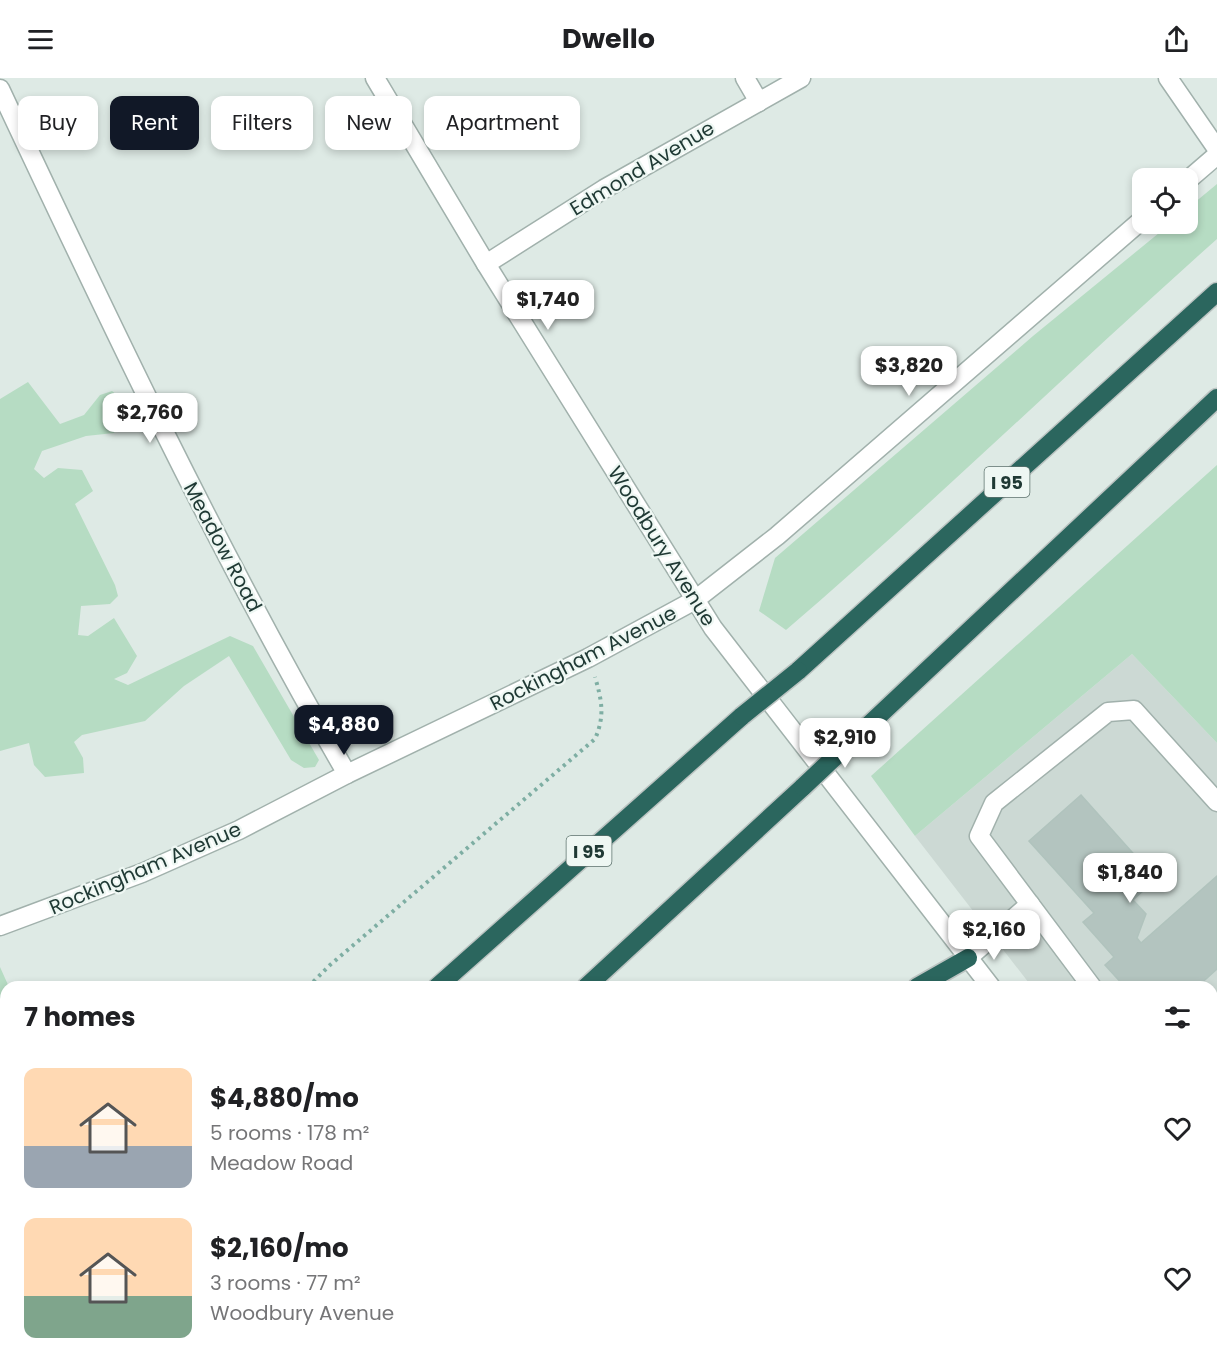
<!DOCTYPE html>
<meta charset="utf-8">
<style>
body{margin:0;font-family:Poppins,sans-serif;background:#f6f6f6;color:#202124;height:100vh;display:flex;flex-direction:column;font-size:22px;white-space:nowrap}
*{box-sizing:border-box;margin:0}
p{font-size:20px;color:#757577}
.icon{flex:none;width:33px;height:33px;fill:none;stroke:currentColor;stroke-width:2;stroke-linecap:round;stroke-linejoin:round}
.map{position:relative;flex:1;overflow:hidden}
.side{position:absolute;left:0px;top:903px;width:1218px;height:386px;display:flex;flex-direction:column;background:#fff;border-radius:18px 18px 0 0;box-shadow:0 3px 9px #0003}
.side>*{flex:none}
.banner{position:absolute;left:18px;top:18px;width:600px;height:54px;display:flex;gap:12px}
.tools{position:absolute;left:1132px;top:90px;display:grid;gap:12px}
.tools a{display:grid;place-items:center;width:66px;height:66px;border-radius:12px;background:#fff;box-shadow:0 3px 9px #0003;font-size:30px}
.price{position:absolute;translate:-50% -51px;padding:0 14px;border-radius:12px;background:#fff;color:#222;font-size:20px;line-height:39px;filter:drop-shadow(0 2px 3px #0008)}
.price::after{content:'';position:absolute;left:50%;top:36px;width:18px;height:14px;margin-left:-9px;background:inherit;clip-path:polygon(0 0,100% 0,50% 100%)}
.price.active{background:#111827;color:#fff}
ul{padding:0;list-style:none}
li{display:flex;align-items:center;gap:18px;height:150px;padding:0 24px}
li span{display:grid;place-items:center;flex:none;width:168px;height:120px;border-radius:12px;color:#555}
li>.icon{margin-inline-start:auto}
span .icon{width:72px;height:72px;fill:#fffc;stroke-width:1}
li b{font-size:26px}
h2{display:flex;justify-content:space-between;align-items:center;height:72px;padding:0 24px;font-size:26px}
.pill{padding:0 21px;border-radius:12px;background:#fff;box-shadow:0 3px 9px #0003;font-size:21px;line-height:54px}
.pill.active{background:#111827;color:#fff}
header{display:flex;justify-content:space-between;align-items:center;height:78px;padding:0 24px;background:#fff;font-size:27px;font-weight:700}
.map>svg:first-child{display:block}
</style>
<header><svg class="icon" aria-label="menu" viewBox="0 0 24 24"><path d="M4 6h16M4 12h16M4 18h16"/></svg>Dwello<svg class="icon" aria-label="share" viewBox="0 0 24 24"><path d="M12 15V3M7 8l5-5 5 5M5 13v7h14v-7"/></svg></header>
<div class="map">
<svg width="1217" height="1288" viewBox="0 0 1217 1288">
<rect width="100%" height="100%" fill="#deeae5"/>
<g fill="#ccd9d4">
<polygon points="1132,576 1217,665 1217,1151 1212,1144 1212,909 1032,909 915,758"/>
<polygon points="464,1282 823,1282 825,1288 454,1288"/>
</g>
<g fill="#b6dcc3">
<path d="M1217,106V161C1072,290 933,426 786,552L759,533L775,480L1033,258L1170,146H1188V130Z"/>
<polygon points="28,304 60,346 84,337 100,317 112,313 126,324 124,338 114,355 86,358 42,373 34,391 44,400 58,390 82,392 93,413 75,426 115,507 118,518 110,526 81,528 78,557 88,558 114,540 137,578 127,595 114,601 128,607 230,558 253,568 319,682 315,689 304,690 291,682 229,578 184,608 145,643 82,657 74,664 83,680 84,695 45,699 34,687 29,665 0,673 0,321"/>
<polygon points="1217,387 1217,665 1132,576 915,758 871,698"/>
<polygon points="0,889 9,909 6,909 6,1148 0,1150"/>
</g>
<polygon fill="#b3c4bf" stroke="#b0c3bd" stroke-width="1.5" points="1081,717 1156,801 1133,822 1146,836 1137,860 1141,865 1217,798 1217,891 1197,909 1125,909 1105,887 1114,879 1083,844 1094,835 1029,763"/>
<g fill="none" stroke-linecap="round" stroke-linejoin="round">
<defs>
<g id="minor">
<polyline points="375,0 486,186 713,550 991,909"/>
<polyline points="745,0 759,24"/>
<polyline points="1168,0 1217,71"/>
<path d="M0,11C109,243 218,474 347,696"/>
<polyline points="1188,102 1217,77"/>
<polyline points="486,186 604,111 801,0"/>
<polyline points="0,848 142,795 239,752 347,696 588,580 695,522 777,458 1143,141"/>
<polyline points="968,880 1030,826"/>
<polyline points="1092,909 979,758 994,725 1108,634 1134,632 1217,724"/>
<polyline points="1212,964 1217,960"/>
<polyline points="1212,1037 1217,1033"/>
<polyline points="1212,1070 1217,1076"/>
<polyline points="1212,1193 1217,1199"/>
<polyline points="836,1282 840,1288"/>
<polyline points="574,1288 579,1282"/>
</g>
<g id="major">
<polyline points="856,1288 858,1282"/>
<polyline points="890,1288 893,1282"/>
<polyline points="1215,1288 1217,1286"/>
</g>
<g id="highway">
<polyline points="798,593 1217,214"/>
<polyline points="855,660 1217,320"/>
<polyline points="437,909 742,638"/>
<polyline points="586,909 803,709"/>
<polyline points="917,909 968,880"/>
<polyline points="10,1288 16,1282"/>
<polyline points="183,1288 189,1282"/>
<polyline points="248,1288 256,1282"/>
</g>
</defs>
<use href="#minor" stroke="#a1b1ac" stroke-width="21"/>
<use href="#major" stroke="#bcc4c2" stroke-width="21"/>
<use href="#highway" stroke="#bcc4c2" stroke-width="21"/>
<g stroke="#7eaea3" stroke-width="4" stroke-dasharray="3 4.5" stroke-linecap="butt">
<path d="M308,909L330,887L595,661C605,638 602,623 595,599"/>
<polyline points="0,1210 6,1205"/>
<polyline points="719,1288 720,1282"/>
</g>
<use href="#minor" stroke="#fff" stroke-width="18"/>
<use href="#major" stroke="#61a095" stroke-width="18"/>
<use href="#highway" stroke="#2b665e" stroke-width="18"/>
<defs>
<g id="highway-bridge">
<polyline points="742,638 798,593"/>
<polyline points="803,709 855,660"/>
</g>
</defs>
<use href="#highway-bridge" stroke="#bcc4c2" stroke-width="21" stroke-linecap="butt"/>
<use href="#highway-bridge" stroke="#2b665e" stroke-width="18"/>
</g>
<g text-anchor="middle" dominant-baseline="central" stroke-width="4.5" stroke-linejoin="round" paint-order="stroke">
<g fill="#eef7f3" stroke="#5d726d" stroke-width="1.5">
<rect x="984.5" y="389" width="45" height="30" rx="4.5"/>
<rect x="566.5" y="758" width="45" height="30" rx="4.5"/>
</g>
<g font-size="18" font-weight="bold" fill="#1f3934">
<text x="1007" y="404">I 95</text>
<text x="589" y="773">I 95</text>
</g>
<g font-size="20" fill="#1f3934" stroke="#eef7f3">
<text transform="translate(642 90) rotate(-31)">Edmond Avenue</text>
<text transform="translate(662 468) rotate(58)">Woodbury Avenue</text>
<text transform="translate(223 469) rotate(62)">Meadow Road</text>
<text transform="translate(583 580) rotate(-27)">Rockingham Avenue</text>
<text transform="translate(145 790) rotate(-23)">Rockingham Avenue</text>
</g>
</g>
</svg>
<div class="tools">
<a><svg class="icon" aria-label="locate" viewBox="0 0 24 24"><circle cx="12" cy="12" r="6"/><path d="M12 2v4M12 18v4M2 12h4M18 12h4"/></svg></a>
</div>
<b class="price" style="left:548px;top:253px">$1,740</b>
<b class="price" style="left:909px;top:319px">$3,820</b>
<b class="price" style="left:150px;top:366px">$2,760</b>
<b class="price active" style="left:344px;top:678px">$4,880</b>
<b class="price" style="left:845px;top:691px">$2,910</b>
<b class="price" style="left:1130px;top:826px">$1,840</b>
<b class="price" style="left:994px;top:883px">$2,160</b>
<div class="banner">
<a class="pill">Buy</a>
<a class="pill active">Rent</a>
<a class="pill">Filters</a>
<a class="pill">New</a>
<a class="pill">Apartment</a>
</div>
<section class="side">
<h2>7 homes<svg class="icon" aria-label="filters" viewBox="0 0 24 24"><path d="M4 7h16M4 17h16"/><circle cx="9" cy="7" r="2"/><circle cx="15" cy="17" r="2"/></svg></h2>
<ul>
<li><span style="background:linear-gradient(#ffd9b3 65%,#9aa5b1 0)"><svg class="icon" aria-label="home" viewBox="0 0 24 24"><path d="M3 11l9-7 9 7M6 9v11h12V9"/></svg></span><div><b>$4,880/mo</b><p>5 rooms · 178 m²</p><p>Meadow Road</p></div><svg class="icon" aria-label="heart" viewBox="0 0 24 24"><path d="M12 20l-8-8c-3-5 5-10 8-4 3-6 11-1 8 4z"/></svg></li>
<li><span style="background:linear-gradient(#ffd9b3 65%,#7fa58c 0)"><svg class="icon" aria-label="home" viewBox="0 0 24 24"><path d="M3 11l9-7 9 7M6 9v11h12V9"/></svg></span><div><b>$2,160/mo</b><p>3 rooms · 77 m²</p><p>Woodbury Avenue</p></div><svg class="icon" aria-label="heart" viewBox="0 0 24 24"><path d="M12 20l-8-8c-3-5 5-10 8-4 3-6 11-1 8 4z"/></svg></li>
</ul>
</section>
</div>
